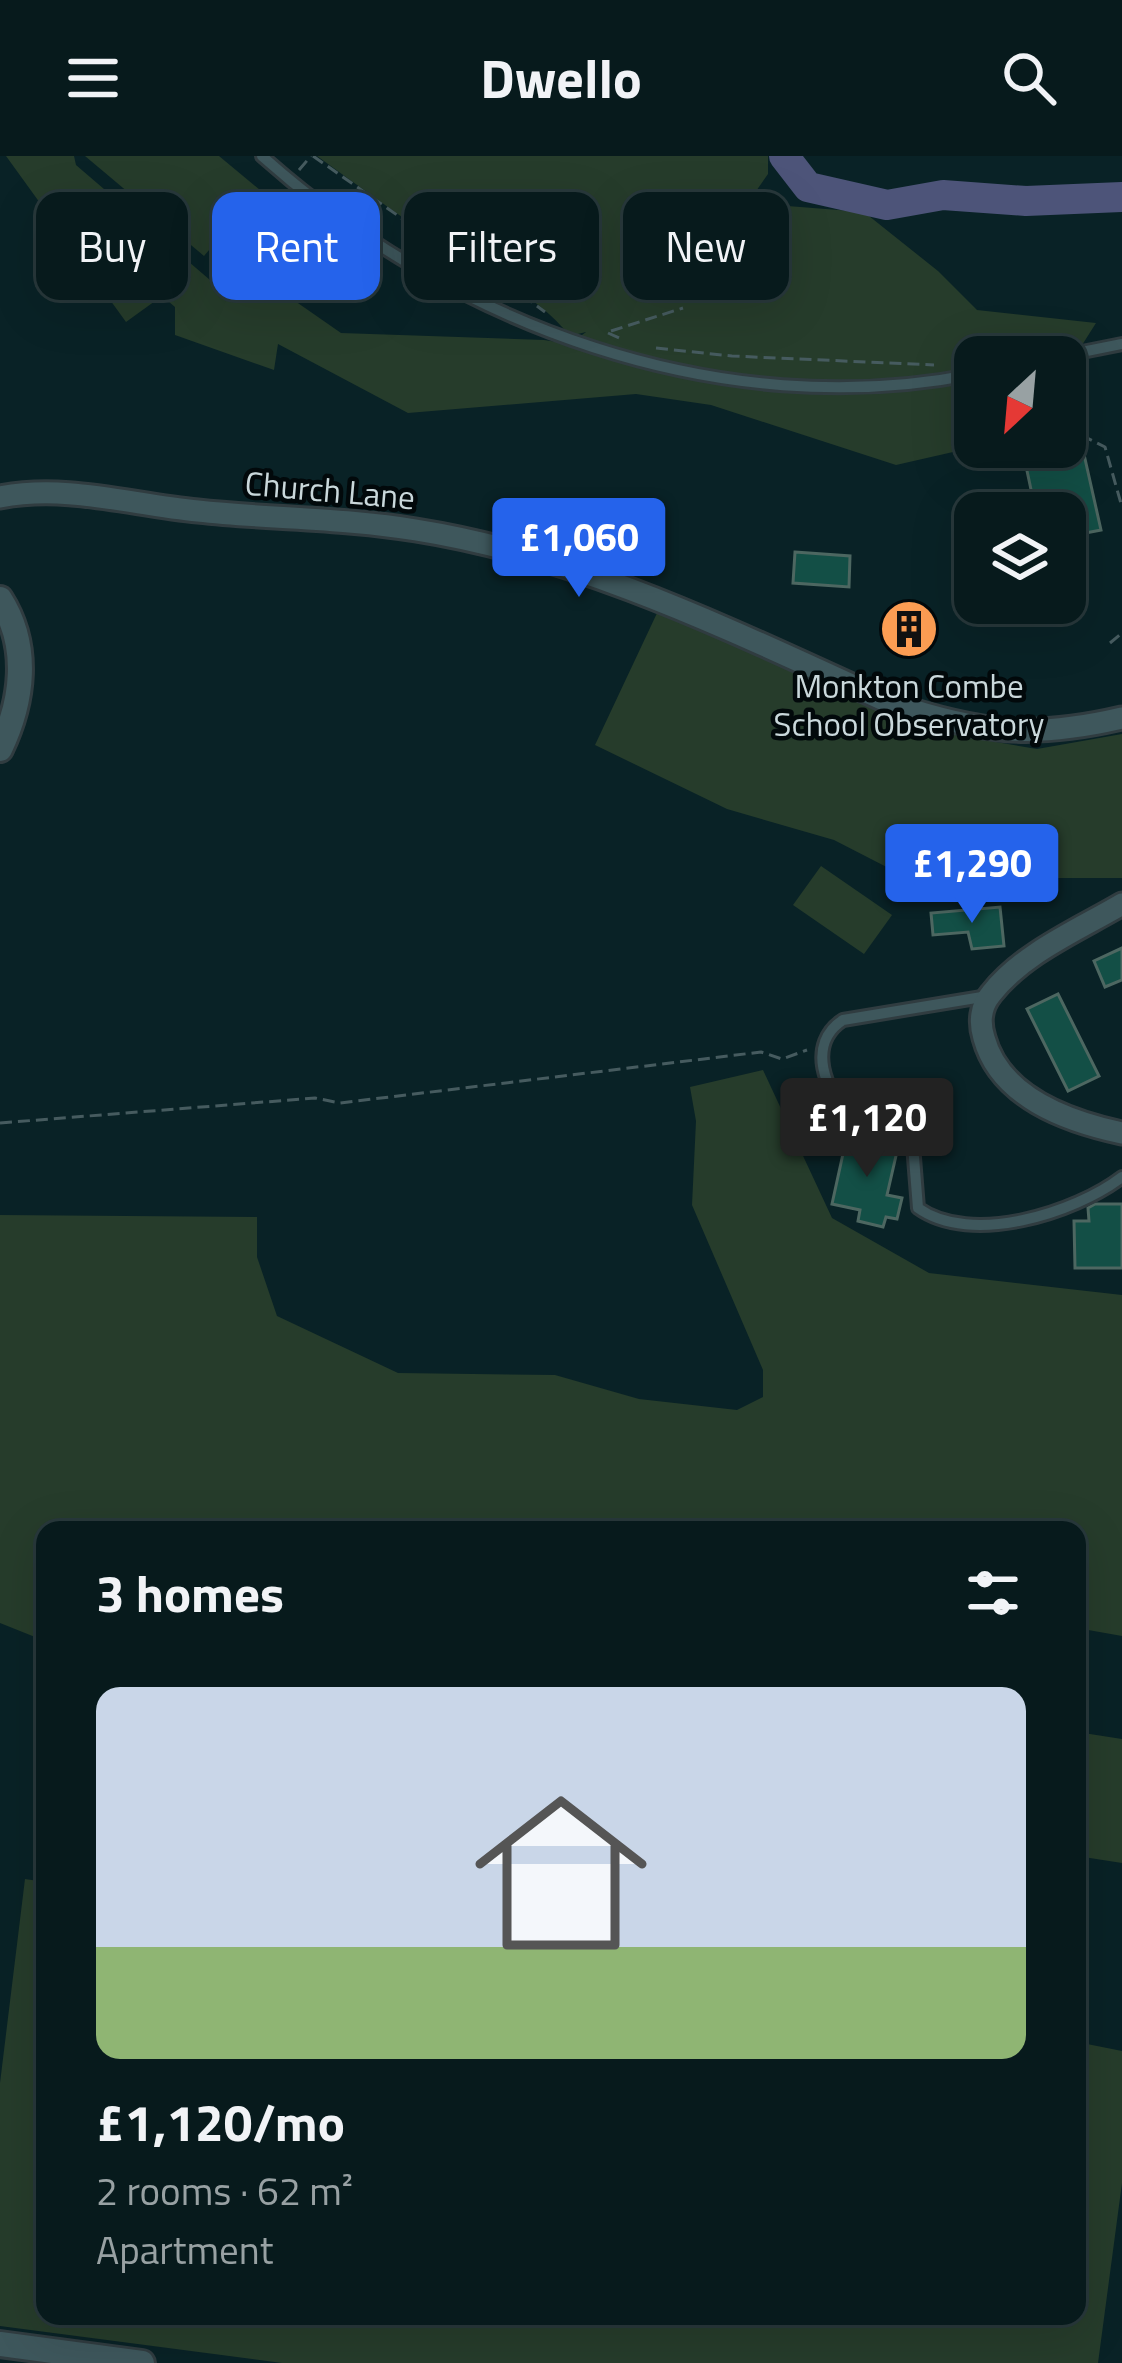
<!DOCTYPE html>
<meta charset="utf-8">
<style>
body{margin:0;font-family:"Titillium Web",sans-serif;background:#152729;color:#f1f3f6;height:100vh;display:flex;flex-direction:column;font-size:45px;white-space:nowrap}
*{box-sizing:border-box;margin:0}
p{font-size:39px;color:#98a1a3}
.icon{flex:none;width:66px;height:66px;fill:none;stroke:currentColor;stroke-width:2;stroke-linecap:round;stroke-linejoin:round}
.map{position:relative;flex:1;overflow:hidden}
.panel{position:absolute;left:36px;top:1365px;width:1050px;height:804px;display:flex;flex-direction:column;background:#071a1c;border-radius:24px;box-shadow:0 12px 48px #0002,0 0 0 3px #28383b}
.panel>*{flex:none}
.banner{position:absolute;left:36px;top:36px;width:1050px;height:108px;display:flex;gap:24px}
.needle{width:78px;rotate:206deg}
.buttons{position:absolute;left:954px;top:180px;display:grid;gap:24px}
.buttons a{display:grid;place-items:center;width:132px;height:132px;border-radius:24px;background:#071a1c;box-shadow:0 12px 48px #0002,0 0 0 3px #28383b;font-size:60px}
.price{position:absolute;translate:-50% -102px;padding:0 27px;border-radius:12px;background:#2563eb;color:#fff;font-size:39px;line-height:78px;filter:drop-shadow(0 3px 6px #0008)}
.price::after{content:'';position:absolute;left:50%;top:72px;width:36px;height:27px;margin-left:-18px;background:inherit;clip-path:polygon(0 0,100% 0,50% 100%)}
.price.selected{background:#222;color:#fff}
ul{padding:0;list-style:none}
li{display:grid;align-content:center;gap:24px;height:636px;padding:0 60px}
li span{display:grid;place-items:center;height:372px;border-radius:24px;color:#555}
li>.icon{margin-inline-start:auto}
span .icon{width:216px;height:216px;fill:#fffc;stroke-width:1}
li b{font-size:51px}
h2{display:flex;justify-content:space-between;align-items:center;height:144px;padding:0 60px;font-size:51px}
.tag{padding:0 42px;border-radius:24px;background:#071a1c;box-shadow:0 12px 48px #0002,0 0 0 3px #28383b;font-size:42px;line-height:108px}
.tag.selected{background:#2563eb;color:#fff}
header{display:flex;justify-content:space-between;align-items:center;height:156px;padding:0 60px;background:#071a1c;font-size:54px;font-weight:700}
.map>svg:first-child{display:block}
</style>
<header><svg class="icon" aria-label="menu" viewBox="0 0 24 24"><path d="M4 6h16M4 12h16M4 18h16"/></svg>Dwello<svg class="icon" aria-label="search" viewBox="0 0 24 24"><circle cx="10" cy="10" r="6"/><path d="M15 15l6 6"/></svg></header>
<div class="map">
<svg width="1122" height="2207" viewBox="0 0 1122 2207">
<rect width="100%" height="100%" fill="#092226"/>
<g fill="#263c2b">
<path d="M6,0H74L76,9L210,124L295,145L341,177L544,184L570,188L586,176L570,180C537,139 499,125 456,98C409,67 363,33 317,0H768V18L733,68L762,48L864,56L938,115L977,154L1096,167L1065,216V201H975V291L896,309L711,249L636,238L408,257L278,188L274,214L175,179V151L162,140L126,166Z"/>
<polygon points="85,0 219,0 260,34 204,100"/>
<polygon points="658,455 920,573 1037,593 1122,578 1122,722 908,722 834,684 727,653 595,589"/>
<polygon points="821,710 892,759 864,798 793,749"/>
<polygon points="763,914 832,1062 929,1117 1122,1139 1122,1480 1077,1472 1077,1374 45,1374 45,1485 0,1467 0,1059 257,1061 257,1101 277,1160 398,1217 555,1219 639,1243 737,1254 763,1241 763,1214 692,1049 696,965 690,931"/>
<polygon points="1077,1576 1122,1583 1122,1707 1077,1700"/>
<polygon points="25,1723 45,1726 45,2160 1077,2160 1077,1886 1122,1895 1122,2027 1098,2207 282,2207 0,2170 0,1927"/>
</g>
<g fill="none" stroke-linecap="round" stroke-linejoin="round">
<polyline stroke="#4d5479" stroke-width="30" points="784,0 808,31 887,49 943,39 1026,45 1122,41"/>
</g>
<g fill="#134f46" stroke="#4d6761" stroke-width="3">
<polygon points="255,90 279,104 270,120 246,107"/>
<polygon points="1081,285 1101,374 1065,381 1065,357 1036,357 1023,296"/>
<polygon points="795,396 850,400 849,431 793,427"/>
<polygon points="1000,751 1004,790 972,793 968,776 933,779 931,757"/>
<polygon points="1122,792 1122,824 1105,831 1094,805"/>
<polygon points="1058,838 1099,920 1068,935 1027,853"/>
<polygon points="848,975 898,991 887,1039 902,1042 897,1063 886,1061 883,1071 858,1065 860,1054 832,1048"/>
<polygon points="1095,1048 1122,1048 1122,1112 1075,1112 1074,1065 1089,1065 1088,1052"/>
</g>
<g fill="none" stroke-linecap="round" stroke-linejoin="round">
<defs>
<g id="service">
<path d="M262,0C451,169 721,269 975,218"/>
<polyline points="1057,201 1122,188"/>
<path d="M988,840L843,864C807,887 823,936 853,960C871,974 895,976 913,989L918,1052C971,1090 1075,1057 1122,1021"/>
</g>
<g id="minor">
<path d="M0,341C67,328 132,349 198,355C270,363 345,362 416,374C586,401 738,478 893,548C980,577 1033,583 1122,562"/>
<path d="M1122,748C1078,774 1023,797 991,838C981,850 979,866 984,882C1000,941 1066,965 1122,977"/>
</g>
<g id="tertiary">
<path d="M0,443C30,490 23,545 0,593"/>
<polyline points="0,2188 142,2207"/>
</g>
</defs>
<use href="#service" stroke="#303c40" stroke-width="16"/>
<use href="#minor" stroke="#303c40" stroke-width="27"/>
<use href="#tertiary" stroke="#303c40" stroke-width="30"/>
<g stroke="#465b5f" stroke-width="3" stroke-dasharray="12 6" stroke-linecap="butt">
<polyline points="313,0 461,104 505,126 545,156"/>
<polyline points="299,14 311,0"/>
<polyline points="611,175 683,152"/>
<polyline points="608,177 624,184"/>
<polyline points="656,192 732,200 934,209"/>
<polyline points="1065,271 1105,291 1122,351"/>
<polyline points="1110,487 1122,477"/>
<polyline points="0,967 315,942 340,947 761,896 782,903 807,894"/>
</g>
<use href="#service" stroke="#3e575c" stroke-width="10"/>
<use href="#minor" stroke="#3e575c" stroke-width="21"/>
<use href="#tertiary" stroke="#3e575c" stroke-width="24"/>
</g>
<defs>
<symbol id="building-disc" viewBox="-11 -11 22 22"><circle r="9.5" fill="#fc9d53" stroke="#02090b"/><path d="M-4-6H4V6H1V3H-1V6H-4ZM-2.5-4.3h1.7v1.8h-1.7ZM.8-4.3h1.7v1.8H.8ZM-2.5-1h1.7V.8h-1.7ZM.8-1h1.7V.8H.8Z" fill="#111"/></symbol>
</defs>
<g fill-rule="evenodd">
<use href="#building-disc" x="876" y="440" width="66" height="66"/>
</g>
<g text-anchor="middle" dominant-baseline="central" stroke-width="9" stroke-linejoin="round" paint-order="stroke">
<g font-size="33" fill="#cad8db" stroke="#02090b">
<text transform="translate(330 334) rotate(5)">Church Lane</text>
</g>
<g font-size="33" fill="#cad8db" stroke="#02090b">
<text x="909" y="530">Monkton Combe<tspan x="909" dy="38">School Observatory</tspan></text>
</g>
</g>
</svg>
<div class="buttons">
<a><svg class="needle" viewBox="-14 -14 28 28"><path d="M0-13l5 13h-10z" fill="#e53935"/><path d="M0 13l5-13h-10z" fill="#98a1a3"/></svg></a>
<a><svg class="icon" aria-label="layers" viewBox="0 0 24 24"><path d="M12 4l9 5-9 5-9-5zM3 14l9 5 9-5"/></svg></a>
</div>
<b class="price" style="left:579px;top:444px">£1,060</b>
<b class="price" style="left:972px;top:770px">£1,290</b>
<b class="price selected" style="left:867px;top:1024px">£1,120</b>
<div class="banner">
<a class="tag">Buy</a>
<a class="tag selected">Rent</a>
<a class="tag">Filters</a>
<a class="tag">New</a>
</div>
<section class="panel">
<h2>3 homes<svg class="icon" aria-label="filters" viewBox="0 0 24 24"><path d="M4 7h16M4 17h16"/><circle cx="9" cy="7" r="2"/><circle cx="15" cy="17" r="2"/></svg></h2>
<ul>
<li><span style="background:linear-gradient(#c9d6e8 70%,#8fb573 0)"><svg class="icon" aria-label="home" viewBox="0 0 24 24"><path d="M3 11l9-7 9 7M6 9v11h12V9"/></svg></span><div><b>£1,120/mo</b><p>2 rooms · 62 m²</p><p>Apartment</p></div></li>
</ul>
</section>
</div>
